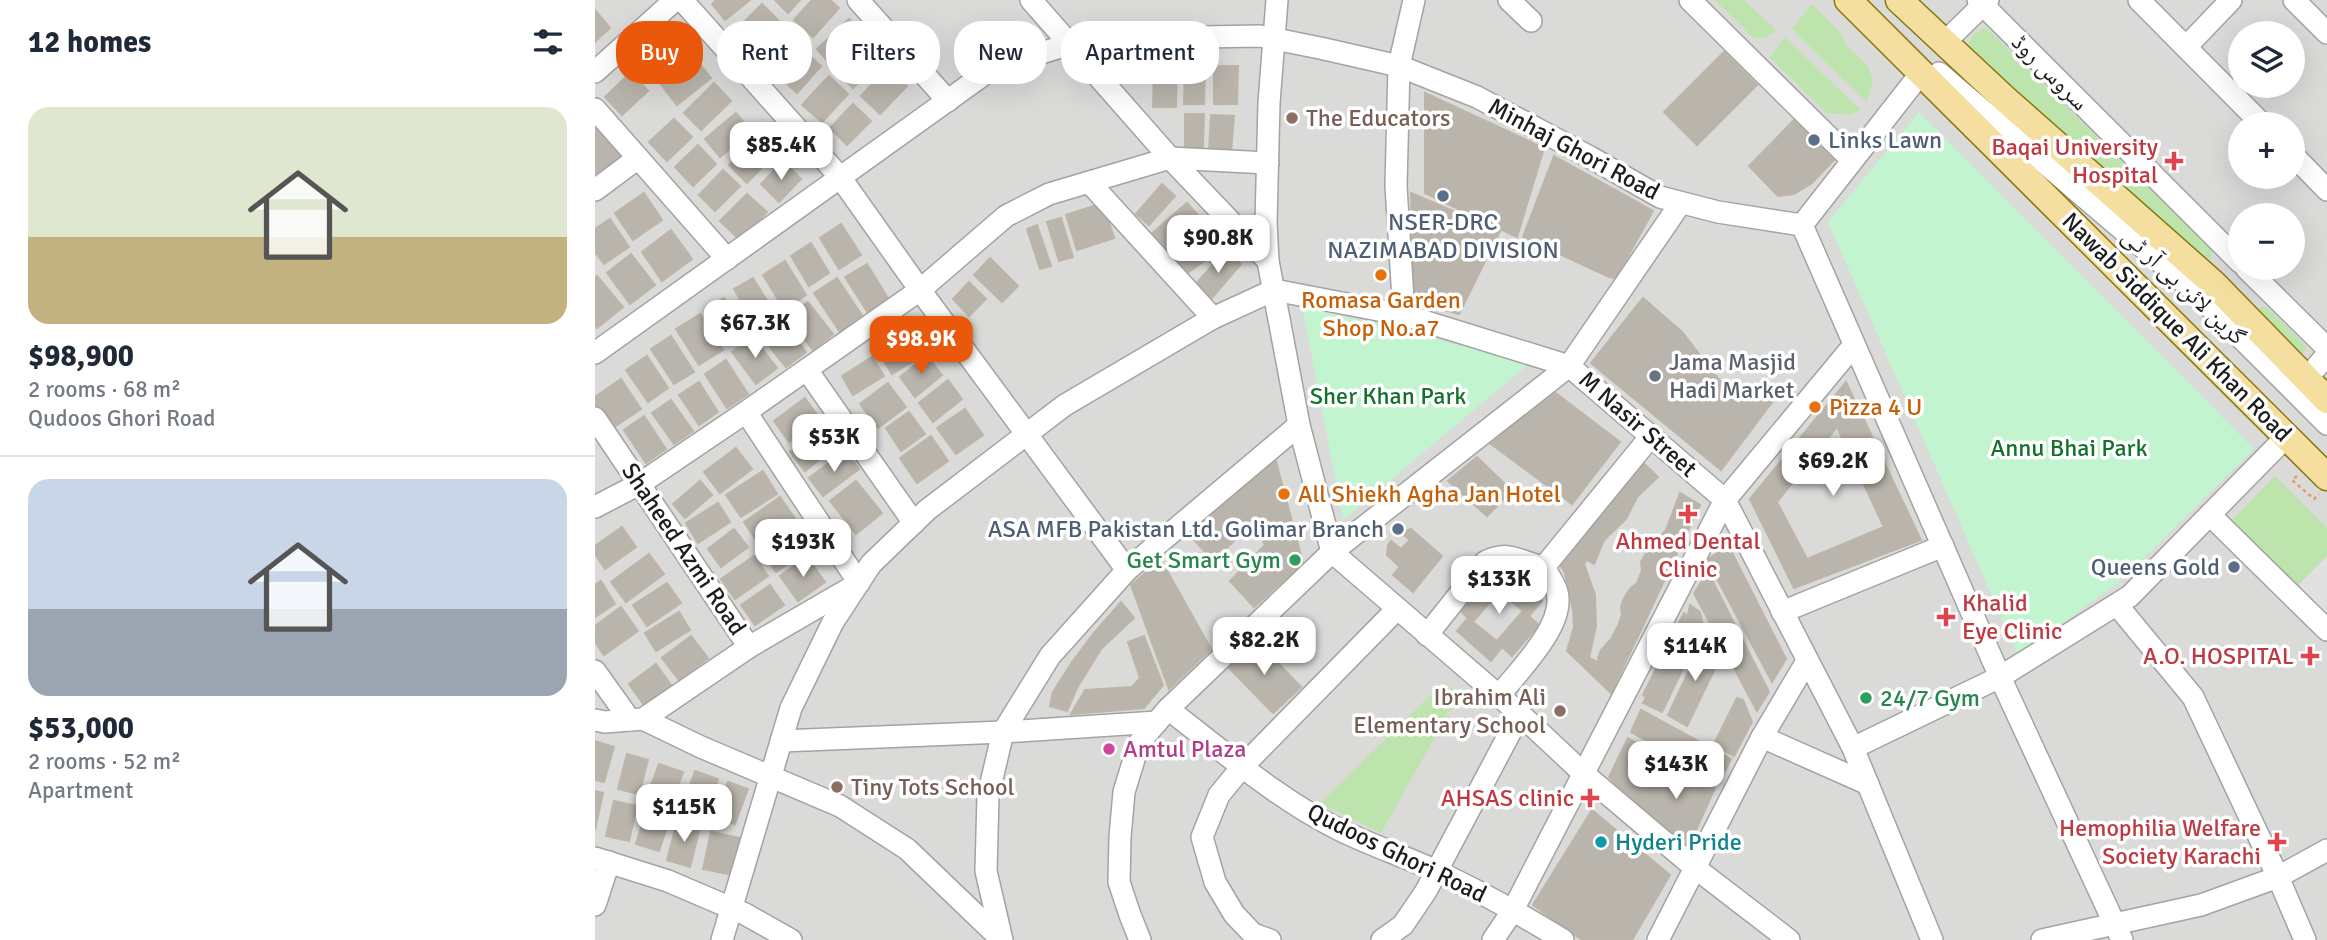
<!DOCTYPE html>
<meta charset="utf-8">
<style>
body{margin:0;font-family:Signika,"Noto Naskh Arabic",sans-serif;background:#f2f2f3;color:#1f2937;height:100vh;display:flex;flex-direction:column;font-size:26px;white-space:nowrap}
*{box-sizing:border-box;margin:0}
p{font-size:23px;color:#747a83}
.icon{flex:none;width:38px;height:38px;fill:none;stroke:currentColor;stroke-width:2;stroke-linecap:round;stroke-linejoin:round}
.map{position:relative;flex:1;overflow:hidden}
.sheet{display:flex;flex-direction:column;background:#fff;width:595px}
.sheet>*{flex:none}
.hud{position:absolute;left:21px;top:21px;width:665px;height:63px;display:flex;gap:14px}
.fabs{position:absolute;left:1633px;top:21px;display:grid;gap:14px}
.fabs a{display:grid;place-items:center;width:77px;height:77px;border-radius:50%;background:#fff;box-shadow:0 7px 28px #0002;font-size:35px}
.price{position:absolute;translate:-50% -60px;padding:0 16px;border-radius:14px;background:#fff;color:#222;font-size:23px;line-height:46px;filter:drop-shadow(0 2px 4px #0008)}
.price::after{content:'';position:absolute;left:50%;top:42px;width:21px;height:16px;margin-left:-10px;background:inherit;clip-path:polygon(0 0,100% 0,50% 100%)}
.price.selected{background:#ea580c;color:#fff}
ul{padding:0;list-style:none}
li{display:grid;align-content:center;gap:14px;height:371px;padding:0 28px}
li+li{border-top:2px solid #e0e1e3}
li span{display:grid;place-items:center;height:217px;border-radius:21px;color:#555}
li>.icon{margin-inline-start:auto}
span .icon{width:126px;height:126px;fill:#fffc;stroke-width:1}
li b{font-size:30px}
h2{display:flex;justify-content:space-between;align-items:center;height:84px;padding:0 28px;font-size:30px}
.pill{padding:0 24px;border-radius:28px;background:#fff;box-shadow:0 7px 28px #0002;font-size:24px;line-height:63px}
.pill.selected{background:#ea580c;color:#fff}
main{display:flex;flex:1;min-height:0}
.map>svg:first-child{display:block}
</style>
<main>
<section class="sheet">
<h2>12 homes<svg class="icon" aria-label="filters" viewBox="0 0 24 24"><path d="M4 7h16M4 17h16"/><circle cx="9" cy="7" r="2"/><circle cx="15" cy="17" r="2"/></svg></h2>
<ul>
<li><span style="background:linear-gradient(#dfe7d0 60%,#c2b280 0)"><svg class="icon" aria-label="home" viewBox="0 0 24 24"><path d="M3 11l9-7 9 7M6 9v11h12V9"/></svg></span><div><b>$98,900</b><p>2 rooms · 68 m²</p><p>Qudoos Ghori Road</p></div></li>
<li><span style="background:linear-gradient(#c9d6e8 60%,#9aa5b1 0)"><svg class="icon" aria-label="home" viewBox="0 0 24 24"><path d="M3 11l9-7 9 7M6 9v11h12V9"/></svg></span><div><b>$53,000</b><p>2 rooms · 52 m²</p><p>Apartment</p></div></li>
</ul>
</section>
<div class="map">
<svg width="1732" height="940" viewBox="0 0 1732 940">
<rect width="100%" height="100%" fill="#edebe3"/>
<path fill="#dadad9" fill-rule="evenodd" d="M0,0H1732V940H0ZM1645,33H1698V86H1645ZM1645,124H1698V177H1645ZM1645,215H1698V268H1645Z"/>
<g fill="#bde4ac">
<polygon points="1120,0 1149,0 1181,30 1170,38 1160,39"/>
<polygon points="1217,4 1245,33 1252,46 1273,66 1278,81 1272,102 1197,29"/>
<polygon points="1390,27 1616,249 1616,259 1607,267 1599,267 1373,45 1377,36"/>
<polygon points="1189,37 1266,110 1253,115 1232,113 1175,58"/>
<polygon points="1667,307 1673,308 1712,347 1705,360 1652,322"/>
<polygon points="1680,476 1732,528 1732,556 1701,588 1634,523"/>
<polygon points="849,682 864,694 786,833 725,803"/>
</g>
<g fill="#c2f4d0">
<polygon points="1324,112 1659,449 1523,583 1423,655 1233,222"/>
<polygon points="707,306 935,363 748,520"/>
</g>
<polygon fill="#e0e0e0" points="1732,556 1732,618 1701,588"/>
<g fill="#b9b4ac" stroke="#bdb5a7" stroke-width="2" fill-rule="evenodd">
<polygon points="121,0 155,0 130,20 117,4"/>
<polygon points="180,0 205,0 193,13"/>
<polygon points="217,0 235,0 244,8 218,37 199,20"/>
<polygon points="167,4 184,21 156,49 139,32"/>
<polygon points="0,10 15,28 0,42"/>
<polygon points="254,19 270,36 237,66 222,49"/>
<polygon points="187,29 204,46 180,71 162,54"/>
<polygon points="72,31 89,50 62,74 46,55"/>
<polygon points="271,42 287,58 258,88 241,71"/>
<polygon points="1129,52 1162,85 1102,145 1069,112"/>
<polygon points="213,54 226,66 202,93 189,81"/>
<polygon points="98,55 116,78 82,105 64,82"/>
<polygon points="619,66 643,66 642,104 619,104"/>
<polygon points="559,67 582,68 581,107 558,107"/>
<polygon points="590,67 610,67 609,104 589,104"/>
<polygon points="292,68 312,86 285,114 266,96"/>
<polygon points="36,72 53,91 27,115 10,97"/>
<polygon points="234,76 253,94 227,122 207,105"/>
<polygon points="119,83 136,101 106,130 89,113"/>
<polygon points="830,93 949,148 922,237 830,193"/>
<polygon points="258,104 276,121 252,145 235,128"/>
<polygon points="141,113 156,131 125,157 110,139"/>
<polygon points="590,114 609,114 608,148 590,148"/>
<polygon points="616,115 639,116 636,152 614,151"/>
<polygon points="79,119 97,137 72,161 54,142"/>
<polygon points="1199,120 1239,160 1217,183 1199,194 1183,196 1154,166"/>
<polygon points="0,126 29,159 6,180 0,173"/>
<polygon points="161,138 179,155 152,183 134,165"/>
<polygon points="103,145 121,164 98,186 80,167"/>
<polygon points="959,156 1058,211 1021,278 1014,277 928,237"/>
<polygon points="188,161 206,179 184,202 166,184"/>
<polygon points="128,170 145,186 120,211 104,195"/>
<polygon points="567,184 580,196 554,225 541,214"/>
<polygon points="49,193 67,220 38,240 20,213"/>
<polygon points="816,193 905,231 864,314 818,301"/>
<polygon points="152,194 172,212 145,240 125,221"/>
<polygon points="508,203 519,238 482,250 471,215"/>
<polygon points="592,203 609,222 573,255 555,235"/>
<polygon points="466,218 478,257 464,261 452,222"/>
<polygon points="15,219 34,247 9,264 0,252 0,229"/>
<polygon points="246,224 266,255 244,269 225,238"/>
<polygon points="442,225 456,266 445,269 432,229"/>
<polygon points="76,230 97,259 67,281 47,252"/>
<polygon points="614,233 626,249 591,274 579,257"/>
<polygon points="216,243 234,273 214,286 196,256"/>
<polygon points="631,250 646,264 615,300 599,286"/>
<polygon points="36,254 60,285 35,304 12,273"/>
<polygon points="395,258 423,286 407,302 379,275"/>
<polygon points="190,261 211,295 189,309 168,275"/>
<polygon points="272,264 294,300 273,313 250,277"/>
<polygon points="2,276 28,307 2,328 0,325 0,277"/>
<polygon points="158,278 179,312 160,324 139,289"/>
<polygon points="242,278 268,317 245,332 219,293"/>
<polygon points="374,282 391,299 374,316 358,299"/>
<polygon points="129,298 151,331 133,343 111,310"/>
<polygon points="1048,298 1087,332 1144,405 1155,386 1178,401 1126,470 996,363"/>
<polygon points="213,302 238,334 218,350 193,318"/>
<polygon points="105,314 128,350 104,365 81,329"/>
<polygon points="185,319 211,352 191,367 165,335"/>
<polygon points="311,328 328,355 297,374 281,347"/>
<polygon points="76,336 99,372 79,384 56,349"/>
<polygon points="158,337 182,368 161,384 137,352"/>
<polygon points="52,356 73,388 53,402 31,370"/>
<polygon points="332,356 347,375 320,397 305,377"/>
<polygon points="277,357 289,376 258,395 247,376"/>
<polygon points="131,360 153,394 132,408 110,374"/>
<polygon points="26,379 46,409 16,429 0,404 0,397"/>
<polygon points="353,380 367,399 338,422 324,403"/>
<polygon points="104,382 123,412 104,425 84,395"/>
<path d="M1251,382L1326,540L1199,588L1155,499ZM1242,427L1289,527L1212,559L1182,502Z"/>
<polygon points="293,383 311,407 283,428 265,404"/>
<polygon points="958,391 1025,442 977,504 896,444"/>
<polygon points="210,398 225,419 194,442 179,421"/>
<polygon points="76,400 98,431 79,444 57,413"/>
<polygon points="370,409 388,435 361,454 342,428"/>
<polygon points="314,412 330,434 306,451 291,428"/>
<polygon points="49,416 71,449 51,463 29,430"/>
<polygon points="226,428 241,447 210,471 195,452"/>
<polygon points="336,436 353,461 322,483 305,458"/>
<polygon points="141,448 157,469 125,493 109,472"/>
<polygon points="250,451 264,469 228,496 214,478"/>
<polygon points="679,454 708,563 659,607 635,581 670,545 658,523 618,561 594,534"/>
<polygon points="882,457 917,491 892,516 853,481"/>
<polygon points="1043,458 1063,477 1042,497 1031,519 1009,540 999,564 992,560 989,564 1000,595 1001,626 994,658 1004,663 1003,658 1006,650 1016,639 1023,626 1027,614 1026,607 1029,598 1035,589 1042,583 1047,570 1046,562 1051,553 1071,530 1085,493 1105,505 1016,693 972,651 979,627 978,610 970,573 964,563"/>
<polygon points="168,471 182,494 146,517 131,495"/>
<polygon points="105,481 117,495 90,518 78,504"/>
<polygon points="261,481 287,513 261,534 235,501"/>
<polygon points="185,497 201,520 165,546 149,522"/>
<polygon points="123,503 135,522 103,543 91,523"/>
<polygon points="27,527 41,547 10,569 0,554 0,546"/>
<polygon points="139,529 153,547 126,567 113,549"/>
<polygon points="816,529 847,556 818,592 798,575 805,567 792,555 793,545 796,541 806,549 815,540 810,536 810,531"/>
<polygon points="195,534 209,552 181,572 168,553"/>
<polygon points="1133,545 1191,659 1177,682 1112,560"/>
<polygon points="54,554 69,574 31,602 16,582"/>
<polygon points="159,556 173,576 140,599 126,579"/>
<polygon points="212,557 230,582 203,601 185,576"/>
<polygon points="566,560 616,649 574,689 536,585"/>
<path d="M912,571L947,601L934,616L944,625L917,656L907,647L896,661L862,631L873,618L863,609L889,580L898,588ZM904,591L928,611L902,641L878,622Z"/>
<polygon points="1113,572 1174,692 1162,711 1099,593"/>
<polygon points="6,581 20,604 0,617 0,585"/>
<polygon points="72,583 86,603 52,626 38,605"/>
<polygon points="175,585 189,605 160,625 146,605"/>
<polygon points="526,602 539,618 506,649 482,688 472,711 455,706 458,692 477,662 499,633"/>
<polygon points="1095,605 1105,612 1108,627 1067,712 1048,703 1051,697 1048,695 1064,663 1068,664 1076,648 1072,647 1089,613 1093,616"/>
<polygon points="26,607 43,631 9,655 0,642 0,626"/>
<polygon points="84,612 95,630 61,651 50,633"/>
<polygon points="1111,635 1126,656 1092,726 1073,715"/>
<polygon points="96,636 113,658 84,680 67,658"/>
<polygon points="549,636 568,685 549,708 476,714 490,690 537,687 545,678 533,642"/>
<polygon points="661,640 706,687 678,713 633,667"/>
<polygon points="61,664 76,685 49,705 34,684"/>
<polygon points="1142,698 1148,700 1157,722 1139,756 1119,744"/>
<polygon points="1046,710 1136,759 1125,780 1036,732"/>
<polygon points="1033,738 1066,757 1043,808 1014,777"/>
<polygon points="0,741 19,747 9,782 0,780"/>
<polygon points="32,754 53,760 44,794 23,789"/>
<polygon points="1066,757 1120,788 1093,848 1043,808"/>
<polygon points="64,764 88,772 75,808 51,799"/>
<polygon points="100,771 123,779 111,814 88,806"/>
<polygon points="133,782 153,789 140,824 120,817"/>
<polygon points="0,791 8,793 0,830"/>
<polygon points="19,801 42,806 34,841 11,836"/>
<polygon points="997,810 1075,875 1037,940 987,940 938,905"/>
<polygon points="50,814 74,821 64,851 41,844"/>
<polygon points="82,822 105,828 95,867 72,860"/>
<polygon points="116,832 145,838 138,875 108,869"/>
</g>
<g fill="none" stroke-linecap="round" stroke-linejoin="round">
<defs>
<g id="minor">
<polyline points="87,0 245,177 325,290 532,570"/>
<polyline points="263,0 353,101"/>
<polyline points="436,0 575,158 673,261"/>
<polyline points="682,0 674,103 671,223 673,261 704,425 737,552 925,714 989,774 1099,867 1194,940"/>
<polyline points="914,0 936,21"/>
<polyline points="1095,0 1257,160"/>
<polyline points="1383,0 1645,262"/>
<polyline points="1544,0 1667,124"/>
<polyline points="1699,0 1732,33"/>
<polyline points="1350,42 1393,0"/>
<polyline points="1591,47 1636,0"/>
<polyline points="0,72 80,0"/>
<polyline points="1344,73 1597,289 1732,424"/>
<polyline points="0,109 132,259"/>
<polyline points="1698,155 1732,190"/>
<polyline points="494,182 618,318"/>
<polyline points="0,190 43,158"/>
<polyline points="1207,225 1405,677 1527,940"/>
<polyline points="1207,225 1326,73"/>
<polyline points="1651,268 1732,348"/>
<polyline points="679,290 809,315 974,366 1130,500 1258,748 1337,940"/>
<polyline points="809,315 801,186 804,66 819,0"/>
<polyline points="0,353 398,68 475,44 545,38 665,36 725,48 804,66 882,97 995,157 1065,197 1123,212 1207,225"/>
<polyline points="212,370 319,523"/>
<polyline points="1711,379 1732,355"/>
<polyline points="0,418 154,647"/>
<polyline points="0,507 46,483 151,412 325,290 411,216 454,194 575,158 673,163"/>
<polyline points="1615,515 1732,630"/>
<polyline points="1522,605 1598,697 1683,877 1710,940"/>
<polyline points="1187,612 1348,546"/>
<path d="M832,635L890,562C915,549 925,563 949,567L1056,436"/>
<polyline points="0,671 35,720"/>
<path d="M904,696C923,671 971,625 962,592C960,584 953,575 949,567"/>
<path d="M573,709C628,751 681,798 743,829C775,845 809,856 841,871C885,891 927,915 968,940"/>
<polyline points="48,719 106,747 245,806 312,849 406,939"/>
<polyline points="0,720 10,722 48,719 154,647 264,583 151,412"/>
<polyline points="1167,737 1273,784"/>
<polyline points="186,741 408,732 562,722"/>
<polyline points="1258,748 1405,677 1535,596 1691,437"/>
<polyline points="0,858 73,881 150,914 196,940"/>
<polyline points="0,905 14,862"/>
<polyline points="127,940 196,708 238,622 276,564 332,510 470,405 618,318 679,290"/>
<polyline points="407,940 391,871 393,796 408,732 455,656 532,570 704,425"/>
<polyline points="545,940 535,915 524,882 525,837 529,792 544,743 573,709 737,552 974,366 1085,204"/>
<polyline points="675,940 658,934 639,914 620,882 607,837 624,795 647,767 802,609"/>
<polyline points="787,940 808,925 831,891 925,714"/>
<polyline points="898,940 918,910 1130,500 1259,345"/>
<polyline points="1063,940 1167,737 1212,661"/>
<polyline points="1447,940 1606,905 1683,877 1732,850"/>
</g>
<g id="major">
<polyline points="1253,0 1732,477"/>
<polyline points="1304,0 1410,99 1619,284 1732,400"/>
</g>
</defs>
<use href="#minor" stroke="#a3a3a3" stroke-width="24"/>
<use href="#major" stroke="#89770c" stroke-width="29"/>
<polyline stroke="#ee9673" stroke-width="2.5" stroke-dasharray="3.5 3.5" stroke-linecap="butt" points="1702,476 1697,480 1719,499 1724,494"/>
<use href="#minor" stroke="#fff" stroke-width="21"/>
<use href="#major" stroke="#f4dfa1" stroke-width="26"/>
</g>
<g fill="#8d6e63" stroke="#fff" stroke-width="2.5">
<circle cx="697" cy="118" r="7"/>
<circle cx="965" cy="711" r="7"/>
<circle cx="242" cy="787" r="7"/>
</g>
<g fill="#5c6f8a" stroke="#fff" stroke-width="2.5">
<circle cx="1219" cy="140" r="7"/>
<circle cx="848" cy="196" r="7"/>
<circle cx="803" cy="529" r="7"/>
<circle cx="1639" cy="567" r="7"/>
</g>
<g fill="#e0444e" stroke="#fff" stroke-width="2.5">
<path d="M1575.5 150.5h7v7h7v7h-7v7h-7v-7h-7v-7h7z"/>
<path d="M1089.5 503.5h7v7h7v7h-7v7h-7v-7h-7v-7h7z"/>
<path d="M1347.5 606.5h7v7h7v7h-7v7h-7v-7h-7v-7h7z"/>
<path d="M1711.5 645.5h7v7h7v7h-7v7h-7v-7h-7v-7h7z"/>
<path d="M991.5 787.5h7v7h7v7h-7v7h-7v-7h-7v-7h7z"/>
<path d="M1678.5 831.5h7v7h7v7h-7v7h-7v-7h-7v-7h7z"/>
</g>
<g fill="#e8710a" stroke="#fff" stroke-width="2.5">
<circle cx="786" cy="275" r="7"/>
<circle cx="1220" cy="407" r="7"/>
<circle cx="689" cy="494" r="7"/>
</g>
<circle fill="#6b7280" stroke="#fff" stroke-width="2.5" cx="1060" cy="376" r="7"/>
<g fill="#2e9e5b" stroke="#fff" stroke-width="2.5">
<circle cx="700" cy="560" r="7"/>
<circle cx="1271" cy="698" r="7"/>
</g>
<circle fill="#d1479c" stroke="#fff" stroke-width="2.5" cx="514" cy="749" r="7"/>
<circle fill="#0f9aa8" stroke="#fff" stroke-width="2.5" cx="1006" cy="842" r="7"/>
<g text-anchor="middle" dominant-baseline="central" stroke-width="7" stroke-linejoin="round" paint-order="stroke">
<g font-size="24" fill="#1c1c1c" stroke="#fff">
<text transform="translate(1455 72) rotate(45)">سروس روڈ</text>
<text transform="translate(979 149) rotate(28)">Minhaj Ghori Road</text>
<text transform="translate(1589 286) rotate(43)">گرین لائن بی آر ٹی</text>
<text transform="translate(1582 327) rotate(45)">Nawab Siddique Ali Khan Road</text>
<text transform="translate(1043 424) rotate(41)">M Nasir Street</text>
<text transform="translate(89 549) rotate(56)">Shaheed Azmi Road</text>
<text transform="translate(802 853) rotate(26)">Qudoos Ghori Road</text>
</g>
<g font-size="24" fill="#785e54" stroke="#fff" text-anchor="start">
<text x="711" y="118">The Educators</text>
<text x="951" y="697" text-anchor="end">Ibrahim Ali<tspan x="951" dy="28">Elementary School</tspan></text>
<text x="256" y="787">Tiny Tots School</text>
</g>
<g font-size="24" fill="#4e5e75" stroke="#fff" text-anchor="end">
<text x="1233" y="140" text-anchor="start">Links Lawn</text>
<text x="848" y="222" text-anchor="middle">NSER-DRC<tspan x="848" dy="28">NAZIMABAD DIVISION</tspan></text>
<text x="789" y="529">ASA MFB Pakistan Ltd. Golimar Branch</text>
<text x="1625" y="567">Queens Gold</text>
</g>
<g font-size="24" fill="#be3a42" stroke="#fff" text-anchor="end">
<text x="1563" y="147">Baqai University<tspan x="1563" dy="28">Hospital</tspan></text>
<text x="1093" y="541" text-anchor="middle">Ahmed Dental<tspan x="1093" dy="28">Clinic</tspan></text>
<text x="1367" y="603" text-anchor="start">Khalid<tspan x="1367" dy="28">Eye Clinic</tspan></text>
<text x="1699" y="656">A.O. HOSPITAL</text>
<text x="979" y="798">AHSAS clinic</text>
<text x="1666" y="828">Hemophilia Welfare<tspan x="1666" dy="28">Society Karachi</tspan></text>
</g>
<g font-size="24" fill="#c56008" stroke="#fff" text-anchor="start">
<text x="786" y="300" text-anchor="middle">Romasa Garden<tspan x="786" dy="28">Shop No.a7</tspan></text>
<text x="1234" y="407">Pizza 4 U</text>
<text x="703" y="494">All Shiekh Agha Jan Hotel</text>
</g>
<g font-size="24" fill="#5b616d" stroke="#fff" text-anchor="start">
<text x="1074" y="362">Jama Masjid<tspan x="1074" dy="28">Hadi Market</tspan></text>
</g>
<g font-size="24" fill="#14712c" stroke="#fff">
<text x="793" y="396">Sher Khan Park</text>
<text x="1474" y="448">Annu Bhai Park</text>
</g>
<g font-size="24" fill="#27864d" stroke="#fff" text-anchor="end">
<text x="686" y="560">Get Smart Gym</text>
<text x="1285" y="698" text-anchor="start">24/7 Gym</text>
</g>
<g font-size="24" fill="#b23c85" stroke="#fff" text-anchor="start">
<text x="528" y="749">Amtul Plaza</text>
</g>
<g font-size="24" fill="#0d838f" stroke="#fff" text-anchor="start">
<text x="1020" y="842">Hyderi Pride</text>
</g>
</g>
</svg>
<div class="fabs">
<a><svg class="icon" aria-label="layers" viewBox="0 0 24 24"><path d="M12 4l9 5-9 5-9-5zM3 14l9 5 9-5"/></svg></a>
<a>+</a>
<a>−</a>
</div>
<b class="price" style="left:186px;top:182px">$85.4K</b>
<b class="price" style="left:623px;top:275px">$90.8K</b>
<b class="price" style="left:160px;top:360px">$67.3K</b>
<b class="price selected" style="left:326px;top:376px">$98.9K</b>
<b class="price" style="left:239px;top:474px">$53K</b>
<b class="price" style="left:1238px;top:498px">$69.2K</b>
<b class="price" style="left:208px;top:579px">$193K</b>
<b class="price" style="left:904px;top:616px">$133K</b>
<b class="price" style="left:669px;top:677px">$82.2K</b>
<b class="price" style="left:1100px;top:683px">$114K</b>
<b class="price" style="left:1081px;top:801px">$143K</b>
<b class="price" style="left:89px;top:844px">$115K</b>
<div class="hud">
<a class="pill selected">Buy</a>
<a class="pill">Rent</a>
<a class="pill">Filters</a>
<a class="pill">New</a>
<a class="pill">Apartment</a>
</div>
</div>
</main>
